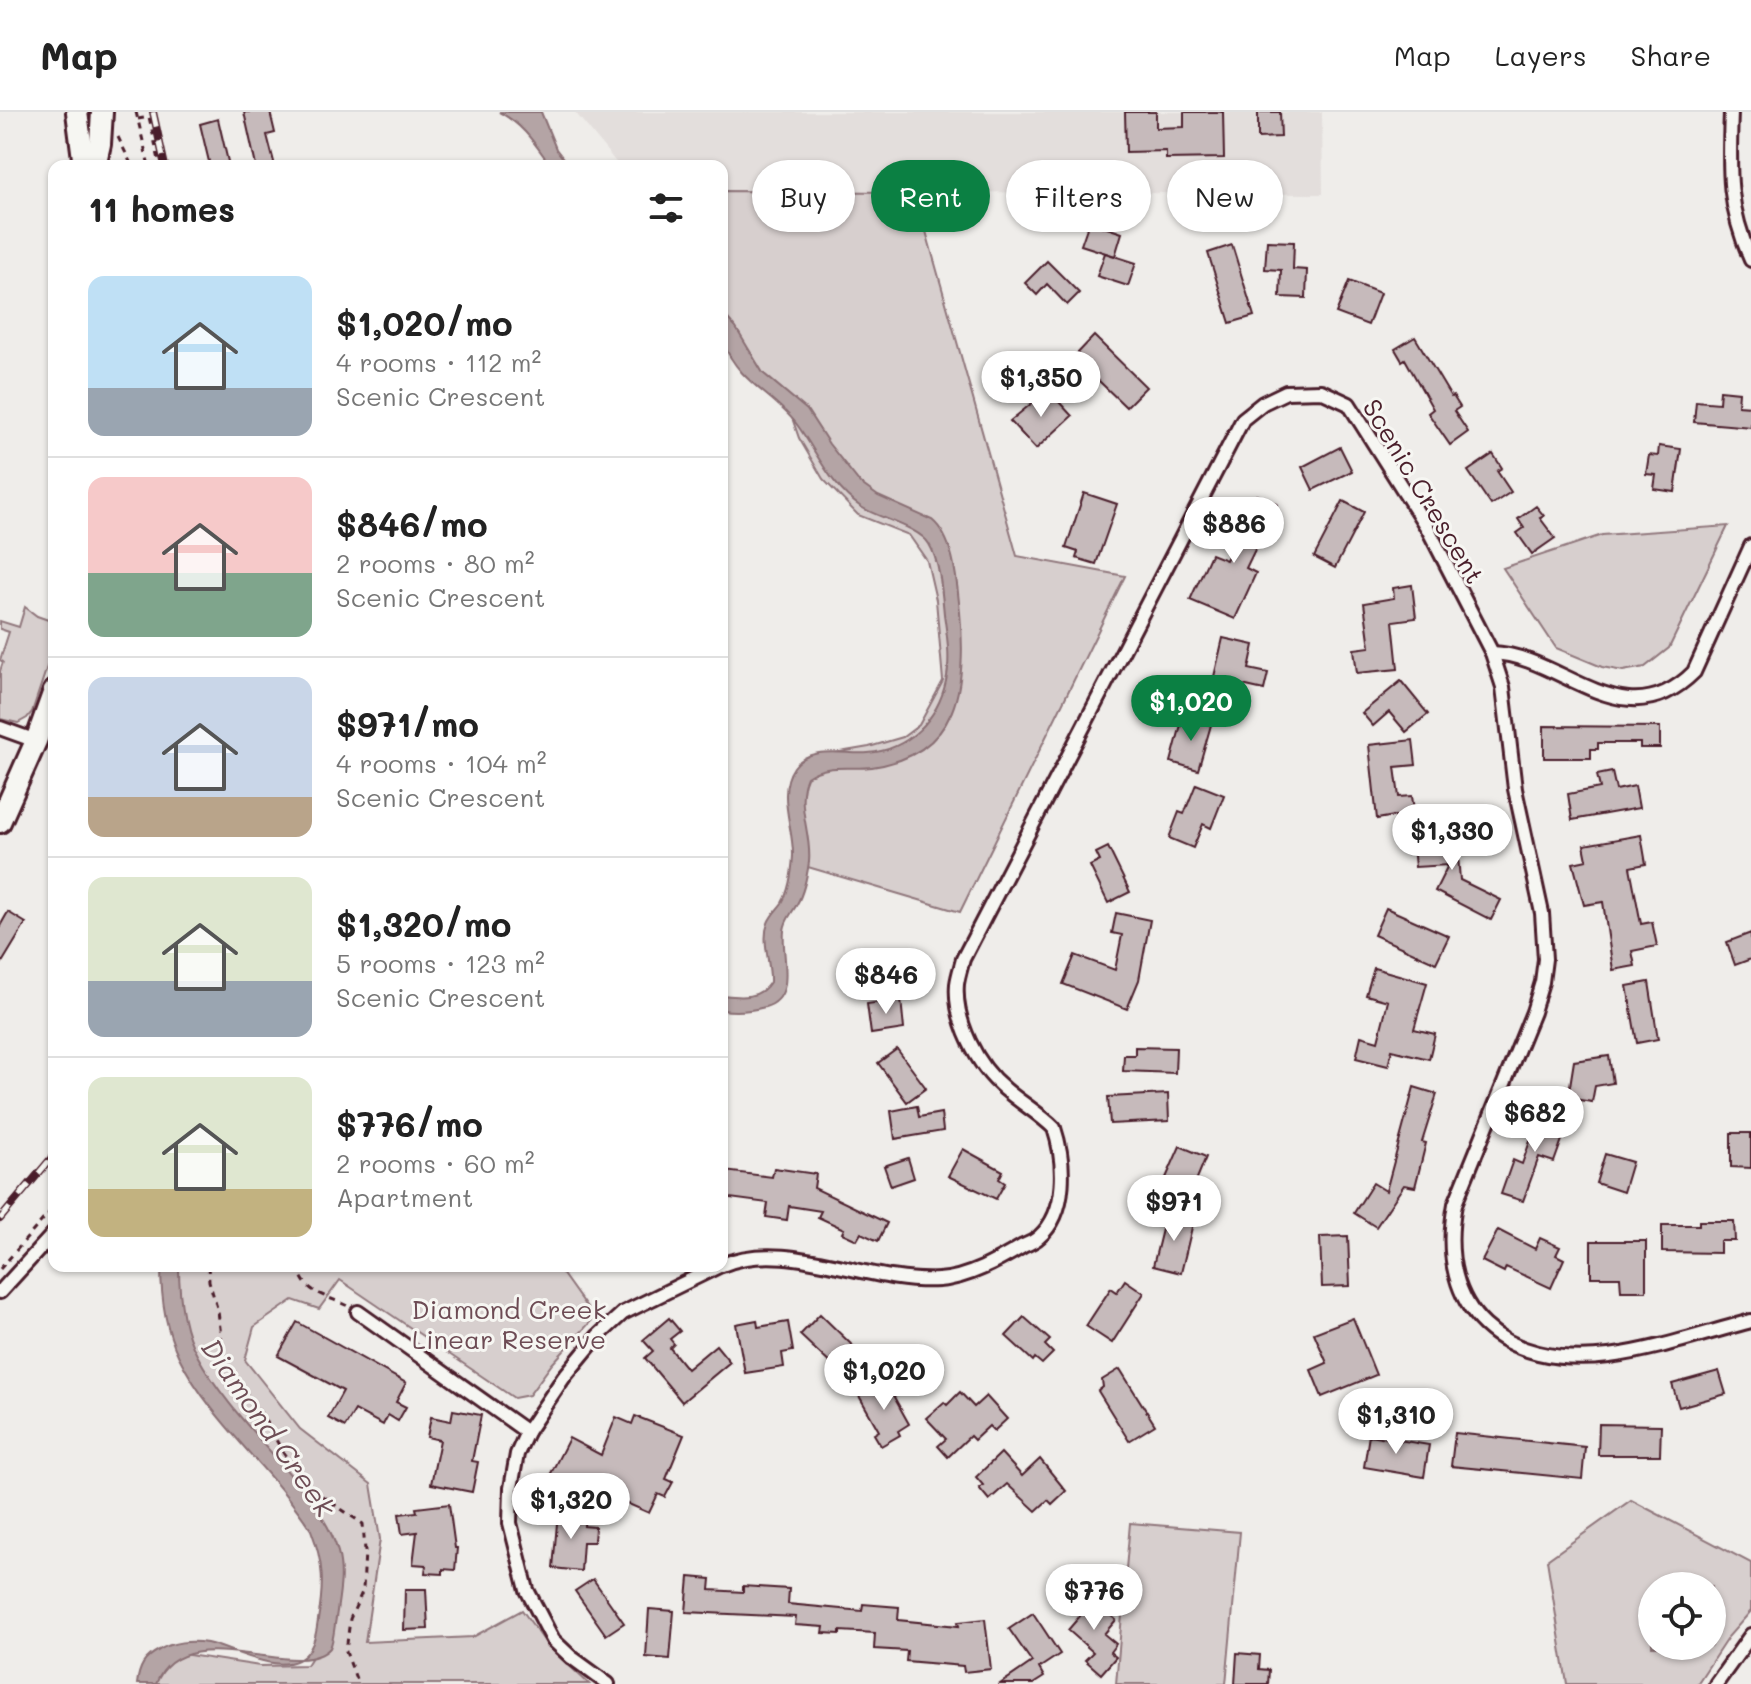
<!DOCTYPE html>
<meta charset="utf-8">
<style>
body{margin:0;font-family:Mali,sans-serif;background:#f6f6f6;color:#222;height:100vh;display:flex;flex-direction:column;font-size:30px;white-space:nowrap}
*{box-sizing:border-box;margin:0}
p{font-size:26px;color:#767676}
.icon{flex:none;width:44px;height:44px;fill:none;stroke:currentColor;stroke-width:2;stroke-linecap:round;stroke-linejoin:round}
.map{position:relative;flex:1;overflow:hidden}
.details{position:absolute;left:48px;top:48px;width:680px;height:1112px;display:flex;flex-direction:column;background:#fff;border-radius:16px;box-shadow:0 2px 6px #0004}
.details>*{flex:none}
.hud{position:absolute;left:752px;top:48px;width:760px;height:72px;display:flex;gap:16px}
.buttons{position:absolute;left:1638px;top:1460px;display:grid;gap:16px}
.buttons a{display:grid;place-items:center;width:88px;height:88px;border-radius:50%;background:#fff;box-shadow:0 2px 6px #0004;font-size:40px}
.price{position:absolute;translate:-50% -68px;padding:0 18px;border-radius:28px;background:#fff;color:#222;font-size:26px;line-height:52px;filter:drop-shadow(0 2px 4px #0008)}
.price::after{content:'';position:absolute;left:50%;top:48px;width:24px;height:18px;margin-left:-12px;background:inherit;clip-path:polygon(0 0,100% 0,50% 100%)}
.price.on{background:#0b8043;color:#fff}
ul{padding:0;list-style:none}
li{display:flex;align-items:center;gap:24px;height:200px;padding:0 40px}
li+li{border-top:2px solid #e0e0e0}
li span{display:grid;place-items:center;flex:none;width:224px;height:160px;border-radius:16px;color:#555}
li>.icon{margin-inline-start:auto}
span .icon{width:96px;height:96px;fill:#fffc;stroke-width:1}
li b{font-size:34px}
h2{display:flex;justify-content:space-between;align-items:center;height:96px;padding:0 40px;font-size:34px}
.pill{padding:0 28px;border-radius:36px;background:#fff;box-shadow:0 2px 6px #0004;font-size:28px;line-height:72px}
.pill.on{background:#0b8043;color:#fff}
header{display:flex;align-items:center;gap:48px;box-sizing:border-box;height:112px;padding:0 40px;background:#fff;border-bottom:2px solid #e0e0e0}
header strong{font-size:38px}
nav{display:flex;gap:44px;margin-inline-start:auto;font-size:28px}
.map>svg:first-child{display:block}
</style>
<header>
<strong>Map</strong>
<nav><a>Map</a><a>Layers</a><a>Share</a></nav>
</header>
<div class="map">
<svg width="1751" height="1572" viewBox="0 0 1751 1572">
<rect width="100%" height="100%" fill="#efedea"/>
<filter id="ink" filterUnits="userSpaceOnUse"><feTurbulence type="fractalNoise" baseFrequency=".0125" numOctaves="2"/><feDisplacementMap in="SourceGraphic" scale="16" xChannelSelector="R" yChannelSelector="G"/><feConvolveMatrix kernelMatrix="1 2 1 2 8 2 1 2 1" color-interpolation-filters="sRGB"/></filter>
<g filter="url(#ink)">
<polygon fill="#e3dedc" points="575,0 1322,0 1323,82 722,79 722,54 619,54"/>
<g fill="#d7cfce" stroke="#90777c" stroke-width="2" fill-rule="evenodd">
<polygon points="722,79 915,80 1017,444 1125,464 960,800 801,753 791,694 811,645 869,635 903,625 919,613 943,569 936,488 927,449 909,423 858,403 823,367 799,326 789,297 722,215"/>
<polygon points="1728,414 1669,536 1645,555 1623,559 1602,555 1556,536 1503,456 1602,423"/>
<polygon points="25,495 37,504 54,510 54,534 32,600 27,606 18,611 0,607 0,559 3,550 0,548 9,520 0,517 0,509 19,515"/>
<polygon points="170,1154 557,1154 594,1206 552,1252 529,1283 514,1286 340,1168 319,1197 293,1188 254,1215 245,1248 300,1317 371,1372 380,1427 365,1530 473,1525 522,1498 548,1534 589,1572 142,1572 163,1539 260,1554 307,1553 322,1529 332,1444 185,1244"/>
<path d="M1631,1388L1751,1451V1499L1728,1525L1697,1572H1567L1547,1448ZM1652,1474H1712V1534H1652Z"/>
<polygon points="1130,1411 1240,1420 1226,1572 1116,1572"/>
</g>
<g fill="#b4a4a5" stroke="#8a6f74" stroke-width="2">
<path d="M499,0H541L556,37L569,54H551C535,32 524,13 499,0Z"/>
<path d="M722,200L736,216L763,261L807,298L829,332L860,371L878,384L932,408C955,427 957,472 960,500C967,573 960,642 872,655C850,658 827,651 807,665C795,693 812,721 809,750C807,764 804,780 797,792C792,802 785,807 784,819C781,844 798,886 765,895C750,899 737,900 722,898V883C740,885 759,888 770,870C771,851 761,829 768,811C771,803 777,798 782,791C790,777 792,760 793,744C794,716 776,681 794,655C811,632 844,643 868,641C908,638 938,607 946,569C951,548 947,523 944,502C942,481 940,450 929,432C919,415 878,406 861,395C831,375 818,342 798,314C775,282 739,272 723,230C720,221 722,209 722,200Z"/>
<path d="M161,1154H179C179,1184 182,1216 197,1243C223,1291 264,1330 298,1372C314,1393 331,1414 338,1440C344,1462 339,1484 336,1506C334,1516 334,1527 330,1536C298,1572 183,1502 156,1572H137C139,1555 144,1546 159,1538C172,1530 191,1528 207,1531C233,1536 289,1571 310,1537C315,1529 317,1517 318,1508C324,1472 324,1452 311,1418C272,1357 211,1310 179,1245C165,1217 161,1184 161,1154Z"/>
</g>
<g fill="#c6babb" stroke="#4a1f2b" stroke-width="2">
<polygon points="244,0 270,0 275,21 267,23 275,54 256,54"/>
<polygon points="1125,0 1156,0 1156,16 1184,15 1184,0 1223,0 1224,46 1166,47 1166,39 1126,40"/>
<polygon points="1258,0 1280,0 1281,25 1258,26"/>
<polygon points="218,7 229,54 210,54 200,12"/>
<polygon points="1089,110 1122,121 1115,144 1081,133"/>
<polygon points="1267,129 1294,130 1293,157 1307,158 1306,186 1280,185 1281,158 1265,157"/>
<polygon points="1232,133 1254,204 1230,211 1208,141"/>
<polygon points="1105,141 1136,151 1128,174 1097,164"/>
<polygon points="1047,149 1079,181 1067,193 1047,172 1037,183 1025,171"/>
<polygon points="1349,169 1380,181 1368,213 1336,201"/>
<polygon points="1094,224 1146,275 1126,295 1074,245"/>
<polygon points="1415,225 1451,285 1453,284 1460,295 1454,299 1468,320 1450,333 1428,301 1433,297 1405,247 1402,249 1395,237"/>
<polygon points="1048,278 1072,304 1036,337 1010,309"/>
<polygon points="1720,278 1739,280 1738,293 1751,294 1751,315 1694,310 1696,289 1719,291"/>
<polygon points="1659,334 1681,337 1675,380 1654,377 1656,363 1646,362 1649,343 1658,344"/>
<polygon points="1340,335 1352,359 1313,378 1302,355"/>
<polygon points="1493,342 1502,356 1497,359 1511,380 1491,393 1468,359"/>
<polygon points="1084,381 1117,392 1096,452 1076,446 1078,440 1066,436"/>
<polygon points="1257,383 1277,392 1246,456 1256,461 1235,507 1190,488 1211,442 1226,448"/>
<polygon points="1343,389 1364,400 1335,456 1314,445"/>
<polygon points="1536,394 1544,404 1540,406 1555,426 1532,442 1517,421 1524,416 1518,407"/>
<polygon points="1412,473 1416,506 1393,509 1398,557 1357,561 1354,537 1370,535 1364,491 1394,486 1393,476"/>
<polygon points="1223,526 1254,533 1249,557 1268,561 1264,578 1233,571 1230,586 1210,582"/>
<polygon points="1401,569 1428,602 1406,620 1389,600 1373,614 1362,601"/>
<polygon points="1183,605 1211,613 1198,658 1171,650"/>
<polygon points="1544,614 1660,615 1660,636 1640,636 1640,631 1598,631 1598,637 1591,637 1591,646 1544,646"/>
<polygon points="1413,628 1416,653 1395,655 1399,685 1412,684 1416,712 1397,715 1395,704 1377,707 1369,633"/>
<polygon points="1612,660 1616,678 1635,674 1639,696 1572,708 1568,682 1600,676 1597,663"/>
<polygon points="1196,672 1224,683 1211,716 1203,712 1193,736 1169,726 1179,700 1184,702"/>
<polygon points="1456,719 1460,768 1501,788 1491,808 1435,779 1448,753 1415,755 1412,723"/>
<polygon points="1641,723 1646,752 1630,755 1641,812 1652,810 1657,834 1632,839 1635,854 1613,858 1603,790 1584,793 1573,751 1587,748 1584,733"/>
<polygon points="1108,735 1130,780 1108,791 1090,754 1100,749 1096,741"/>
<polygon points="1386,796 1449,824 1436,851 1374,823"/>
<polygon points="8,800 26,811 0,854 0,814"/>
<polygon points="1116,801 1150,808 1139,868 1127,897 1063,872 1075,843 1115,858 1122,823 1112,821"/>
<polygon points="1751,821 1751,847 1735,853 1727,830"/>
<polygon points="1374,856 1427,871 1414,917 1435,922 1429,947 1392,938 1388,954 1356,946 1361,924 1378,929 1388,889 1366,883"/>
<polygon points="1649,870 1658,927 1637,931 1627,874"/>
<polygon points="901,887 904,917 871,922 867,892"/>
<polygon points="1135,935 1176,936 1175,961 1123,959 1124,943 1135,943"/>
<polygon points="897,937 926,976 907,990 878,951"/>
<polygon points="1609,944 1613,971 1595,974 1592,990 1568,986 1574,949"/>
<polygon points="1414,975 1437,982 1422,1030 1426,1031 1415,1075 1404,1073 1376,1115 1354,1101 1373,1071 1386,1079"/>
<polygon points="1168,982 1169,1009 1110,1012 1108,985"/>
<polygon points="917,994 919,1005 941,1001 943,1019 895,1027 891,999"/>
<polygon points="1535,999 1568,1011 1554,1050 1539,1045 1523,1089 1501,1082 1513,1048 1522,1052 1535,1015 1530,1014"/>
<polygon points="1731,1021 1751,1021 1751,1056 1731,1055"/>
<polygon points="1180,1034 1206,1045 1189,1086 1162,1075"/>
<polygon points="963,1037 1003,1059 999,1067 1005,1071 996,1087 948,1064"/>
<polygon points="1605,1042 1632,1050 1623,1080 1596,1071"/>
<polygon points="908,1046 914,1066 891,1074 884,1054"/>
<polygon points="774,1056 816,1062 814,1076 887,1111 878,1129 861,1121 857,1128 842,1121 844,1117 818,1105 821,1099 789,1094 787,1108 766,1105 768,1091 722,1085 725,1059 772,1065"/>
<polygon points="1166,1101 1194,1107 1181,1161 1153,1154"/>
<polygon points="1699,1109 1734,1109 1735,1129 1720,1129 1720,1141 1662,1140 1662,1113 1699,1113"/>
<polygon points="1498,1118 1535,1137 1540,1126 1560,1135 1556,1143 1564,1147 1551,1176 1506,1155 1504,1160 1482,1149"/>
<polygon points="1348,1124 1350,1174 1322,1175 1320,1125"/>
<polygon points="1591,1129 1646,1129 1646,1179 1621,1179 1620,1165 1591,1165"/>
<polygon points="1125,1168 1144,1181 1112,1231 1086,1214 1111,1176 1117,1180"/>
<polygon points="820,1202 855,1236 835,1256 800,1223"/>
<polygon points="1024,1205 1050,1228 1045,1233 1053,1241 1042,1252 1035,1246 1033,1249 1006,1224"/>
<polygon points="669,1206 680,1219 670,1227 674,1232 670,1236 687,1257 716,1233 730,1250 682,1290 645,1246 653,1239 643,1228"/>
<polygon points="1353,1206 1376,1263 1322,1285 1311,1258 1327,1251 1314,1221"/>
<polygon points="757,1208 758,1215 788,1210 793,1239 782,1241 784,1255 745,1261 736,1212"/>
<polygon points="297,1210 406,1271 396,1290 406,1295 398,1309 388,1303 383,1313 355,1298 345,1315 328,1306 343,1279 278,1244"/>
<polygon points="1120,1257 1155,1313 1129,1329 1098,1279 1103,1275 1102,1268"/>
<polygon points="1719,1259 1726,1282 1679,1295 1672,1272"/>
<polygon points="884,1267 909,1312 898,1319 900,1323 881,1334 874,1322 879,1319 858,1282"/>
<polygon points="960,1280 974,1295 986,1284 1007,1307 994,1319 989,1314 974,1328 970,1324 948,1345 938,1334 946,1327 926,1306 944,1290 947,1293"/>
<polygon points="453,1298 481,1303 472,1349 478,1350 472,1380 431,1372 440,1328 427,1325 431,1305 451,1309"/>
<polygon points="635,1304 684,1323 666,1367 673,1370 665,1385 658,1382 649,1401 590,1375 588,1380 570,1371 566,1379 547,1369 569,1326 601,1343 616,1305 632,1312"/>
<polygon points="1599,1312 1661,1313 1660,1343 1598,1343"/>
<polygon points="1455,1321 1585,1335 1582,1367 1451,1354"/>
<polygon points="1369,1323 1429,1333 1424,1365 1364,1355"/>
<polygon points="1001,1341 1022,1364 1040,1347 1066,1379 1052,1392 1048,1388 1036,1399 1007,1372 989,1388 979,1376 983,1373 976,1365"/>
<polygon points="449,1392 455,1436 457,1436 455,1458 443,1457 443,1462 425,1461 426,1453 413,1452 417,1420 402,1422 399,1402 417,1400 416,1396"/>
<polygon points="558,1400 585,1403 584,1414 595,1415 594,1430 583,1430 581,1459 553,1456"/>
<polygon points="689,1465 711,1467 710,1478 743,1480 743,1474 789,1477 788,1492 862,1499 863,1492 899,1495 898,1508 959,1514 958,1510 985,1507 991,1557 964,1560 963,1554 906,1549 907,1539 874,1537 875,1521 840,1519 840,1522 823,1521 824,1515 795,1513 796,1505 686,1500"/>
<polygon points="593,1467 624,1511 606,1523 575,1479"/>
<polygon points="405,1477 426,1477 428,1517 404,1518"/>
<polygon points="1086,1482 1116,1508 1104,1522 1116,1532 1110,1540 1116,1545 1101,1562 1085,1548 1093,1540 1068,1518 1080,1504 1072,1497"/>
<polygon points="649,1497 674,1499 670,1547 646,1545"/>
<polygon points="1033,1501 1060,1542 1039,1556 1044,1565 1033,1572 1000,1572 1032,1550 1009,1517"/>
<polygon points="1237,1541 1260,1543 1259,1557 1269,1558 1268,1572 1235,1572"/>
</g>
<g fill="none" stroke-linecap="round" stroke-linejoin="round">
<defs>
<g id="street">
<path d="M1731,0C1729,59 1727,92 1751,148"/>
<path d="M1492,541C1562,543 1624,630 1694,560L1751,434"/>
<polyline points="0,616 36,629"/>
<path d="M722,1153C786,1125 869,1173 939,1168C968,1166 998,1149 1023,1134C1028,1132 1035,1129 1039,1125C1068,1100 1065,1049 1054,1016C1039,1001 1021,991 1005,977C977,954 954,909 957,872C958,864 961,855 963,847L1243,307L1263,291L1286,280L1321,279L1349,292L1428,417L1492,541L1503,575L1515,677L1542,801L1545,847L1542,870L1533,900L1455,1092C1435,1200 1504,1257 1609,1244C1656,1238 1705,1221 1751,1209"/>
<polyline points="0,1180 54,1121"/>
<polyline points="358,1200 527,1320"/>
<polyline points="608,1572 571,1545 553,1528 527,1478 510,1411 511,1376 517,1342 527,1320 564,1265 598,1224 623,1201 719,1154"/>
<polyline points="1716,1572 1751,1523"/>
</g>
<g id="primary">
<polyline points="77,0 84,54"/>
<polyline points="95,54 100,32 102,0"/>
<polyline points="0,710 36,629 54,579"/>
</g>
</defs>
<use href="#street" stroke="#4a1f2b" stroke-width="18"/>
<use href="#primary" stroke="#4a1f2b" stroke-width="26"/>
<g stroke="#4a1f2b" stroke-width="3" stroke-dasharray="6 6" stroke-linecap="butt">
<polyline points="136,0 149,54"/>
<polyline points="138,7 149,5 159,48"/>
<polyline points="118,25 132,54"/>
<polyline points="208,1154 209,1169 218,1199 224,1250 262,1303 284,1342 316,1380 363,1412 365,1439 363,1478 350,1507 346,1540 358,1572"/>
<path d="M299,1154C301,1181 328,1184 348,1194"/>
<polyline points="0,1157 54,1095"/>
</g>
<use href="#street" stroke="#f6f6f2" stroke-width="12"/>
<use href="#primary" stroke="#f6f6f2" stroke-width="20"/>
<defs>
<g id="rail">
<polyline points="153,0 165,54"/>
<polyline points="0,1107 54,1043"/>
</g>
</defs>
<use href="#rail" stroke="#4a1f2b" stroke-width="8"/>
<use href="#rail" stroke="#f6f6f2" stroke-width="5" stroke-dasharray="15" stroke-linecap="butt"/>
</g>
</g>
<g text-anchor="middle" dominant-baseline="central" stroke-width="6" stroke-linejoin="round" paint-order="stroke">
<g font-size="26" fill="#4a1f2b" stroke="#f6f6f2">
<text transform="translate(1424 379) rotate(59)">Scenic Crescent</text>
</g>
<g font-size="26" fill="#6d4b54" stroke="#f6f6f2">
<text x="509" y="1197">Diamond Creek<tspan x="509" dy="30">Linear Reserve</tspan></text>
</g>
<g font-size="28" font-style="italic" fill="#6f4e56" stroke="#f6f6f2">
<text transform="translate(269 1315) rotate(55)">Diamond Creek</text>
</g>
</g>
</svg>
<div class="buttons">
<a><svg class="icon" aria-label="locate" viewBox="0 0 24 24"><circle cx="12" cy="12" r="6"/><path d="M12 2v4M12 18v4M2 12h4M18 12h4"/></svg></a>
</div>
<b class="price" style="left:1041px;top:307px">$1,350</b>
<b class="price" style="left:1234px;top:453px">$886</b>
<b class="price on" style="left:1191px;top:631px">$1,020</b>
<b class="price" style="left:1452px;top:760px">$1,330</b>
<b class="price" style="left:886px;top:904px">$846</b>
<b class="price" style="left:1535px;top:1042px">$682</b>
<b class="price" style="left:1174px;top:1131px">$971</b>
<b class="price" style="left:884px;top:1300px">$1,020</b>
<b class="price" style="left:1396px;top:1344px">$1,310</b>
<b class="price" style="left:571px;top:1429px">$1,320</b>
<b class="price" style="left:1094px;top:1520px">$776</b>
<div class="hud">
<a class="pill">Buy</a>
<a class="pill on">Rent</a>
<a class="pill">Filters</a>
<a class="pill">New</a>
</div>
<section class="details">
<h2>11 homes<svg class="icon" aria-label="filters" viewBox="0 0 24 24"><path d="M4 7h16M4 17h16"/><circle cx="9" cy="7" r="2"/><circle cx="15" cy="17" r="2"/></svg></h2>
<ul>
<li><span style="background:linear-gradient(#bfe0f5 70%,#9aa5b1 0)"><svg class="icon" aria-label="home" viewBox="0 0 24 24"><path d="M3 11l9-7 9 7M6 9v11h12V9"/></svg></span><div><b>$1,020/mo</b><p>4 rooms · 112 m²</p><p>Scenic Crescent</p></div></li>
<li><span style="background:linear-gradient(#f6c9c9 60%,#7fa58c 0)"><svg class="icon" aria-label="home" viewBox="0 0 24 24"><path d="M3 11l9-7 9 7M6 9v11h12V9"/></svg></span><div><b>$846/mo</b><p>2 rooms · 80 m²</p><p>Scenic Crescent</p></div></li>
<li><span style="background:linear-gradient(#c9d6e8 75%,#b9a48a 0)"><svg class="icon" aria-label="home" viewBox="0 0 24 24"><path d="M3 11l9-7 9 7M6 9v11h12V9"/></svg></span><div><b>$971/mo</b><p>4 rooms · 104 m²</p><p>Scenic Crescent</p></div></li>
<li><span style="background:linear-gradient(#dfe7d0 65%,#9aa5b1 0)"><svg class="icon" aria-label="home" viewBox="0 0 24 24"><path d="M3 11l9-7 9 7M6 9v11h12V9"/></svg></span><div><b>$1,320/mo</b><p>5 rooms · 123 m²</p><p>Scenic Crescent</p></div></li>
<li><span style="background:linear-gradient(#dfe7d0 70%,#c2b280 0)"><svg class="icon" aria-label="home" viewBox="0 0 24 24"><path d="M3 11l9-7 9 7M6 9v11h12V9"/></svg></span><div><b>$776/mo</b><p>2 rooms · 60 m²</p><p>Apartment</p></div></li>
</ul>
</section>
</div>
